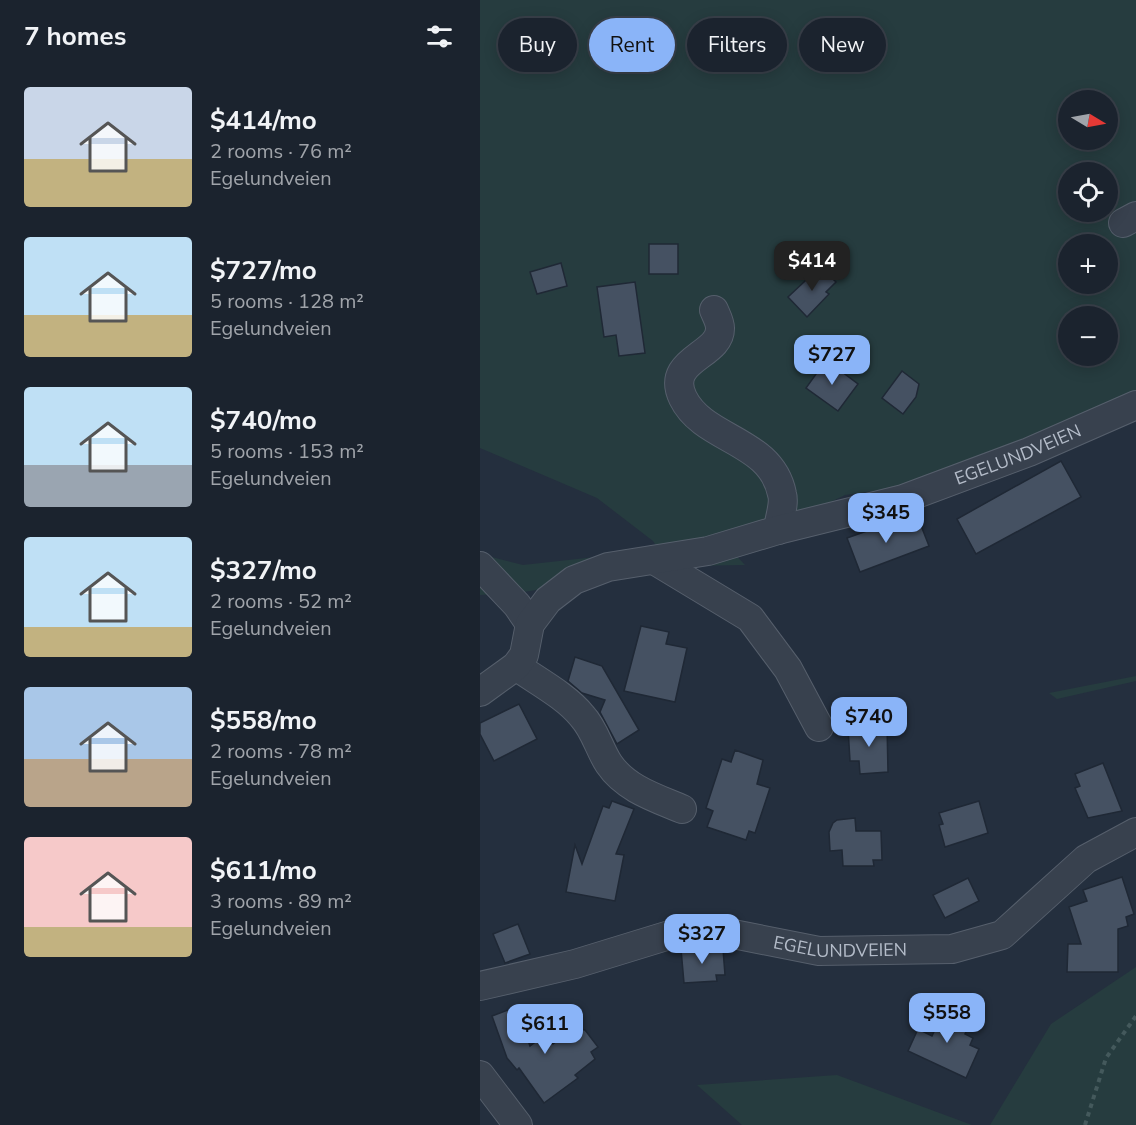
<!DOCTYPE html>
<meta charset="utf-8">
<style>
body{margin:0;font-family:"Nunito Sans",sans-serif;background:#242b36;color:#f1f3f6;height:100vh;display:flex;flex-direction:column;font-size:22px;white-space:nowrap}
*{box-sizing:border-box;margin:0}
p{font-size:20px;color:#a0a4aa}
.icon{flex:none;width:33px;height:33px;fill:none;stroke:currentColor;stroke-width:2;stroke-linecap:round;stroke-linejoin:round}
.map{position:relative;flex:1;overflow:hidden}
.drawer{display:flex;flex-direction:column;background:#1b232e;width:480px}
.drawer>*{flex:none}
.banner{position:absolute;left:18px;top:18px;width:548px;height:54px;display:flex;gap:12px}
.needle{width:39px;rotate:100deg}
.buttons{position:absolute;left:578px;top:90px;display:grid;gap:12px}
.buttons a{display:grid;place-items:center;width:60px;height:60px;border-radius:50%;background:#1b232e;box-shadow:0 3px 15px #0003,0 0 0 2px #39404a;font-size:30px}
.price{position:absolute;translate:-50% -51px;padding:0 14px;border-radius:12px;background:#8ab4f8;color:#111;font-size:20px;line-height:39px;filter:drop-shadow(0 2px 3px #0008)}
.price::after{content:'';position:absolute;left:50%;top:36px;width:18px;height:14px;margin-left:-9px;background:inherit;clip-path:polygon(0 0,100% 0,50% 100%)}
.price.selected{background:#222;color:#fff}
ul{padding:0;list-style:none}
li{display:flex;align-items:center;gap:18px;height:150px;padding:0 24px}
li span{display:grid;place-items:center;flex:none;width:168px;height:120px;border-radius:6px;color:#555}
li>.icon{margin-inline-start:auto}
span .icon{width:72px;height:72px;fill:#fffc;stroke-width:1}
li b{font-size:26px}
h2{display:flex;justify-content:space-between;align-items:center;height:72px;padding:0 24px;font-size:26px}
.tag{padding:0 21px;border-radius:27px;background:#1b232e;box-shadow:0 3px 15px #0003,0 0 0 2px #39404a;font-size:21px;line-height:54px}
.tag.selected{background:#8ab4f8;color:#111}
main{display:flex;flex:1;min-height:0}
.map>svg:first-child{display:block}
</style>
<main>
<section class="drawer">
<h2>7 homes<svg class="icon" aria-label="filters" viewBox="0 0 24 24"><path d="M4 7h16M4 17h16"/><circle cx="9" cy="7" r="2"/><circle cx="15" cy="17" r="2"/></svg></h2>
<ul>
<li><span style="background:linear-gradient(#c9d6e8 60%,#c2b280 0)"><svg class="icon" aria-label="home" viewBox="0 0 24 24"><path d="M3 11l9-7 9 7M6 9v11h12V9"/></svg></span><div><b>$414/mo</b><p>2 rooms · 76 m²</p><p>Egelundveien</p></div></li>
<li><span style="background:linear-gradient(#bfe0f5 65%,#c2b280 0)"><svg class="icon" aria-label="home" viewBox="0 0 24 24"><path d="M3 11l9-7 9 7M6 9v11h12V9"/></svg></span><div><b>$727/mo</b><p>5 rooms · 128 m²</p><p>Egelundveien</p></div></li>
<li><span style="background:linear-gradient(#bfe0f5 65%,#9aa5b1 0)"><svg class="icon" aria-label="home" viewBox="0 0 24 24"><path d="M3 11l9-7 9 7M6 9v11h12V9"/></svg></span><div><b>$740/mo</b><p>5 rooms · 153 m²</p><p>Egelundveien</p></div></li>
<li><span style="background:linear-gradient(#bfe0f5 75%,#c2b280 0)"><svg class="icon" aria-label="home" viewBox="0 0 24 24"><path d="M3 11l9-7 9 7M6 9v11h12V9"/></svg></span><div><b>$327/mo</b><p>2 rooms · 52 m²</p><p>Egelundveien</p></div></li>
<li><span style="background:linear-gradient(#a9c7e8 60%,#b9a48a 0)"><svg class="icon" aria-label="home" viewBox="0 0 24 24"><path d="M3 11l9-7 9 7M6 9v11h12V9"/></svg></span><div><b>$558/mo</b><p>2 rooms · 78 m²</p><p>Egelundveien</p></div></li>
<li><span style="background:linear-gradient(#f6c9c9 75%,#c2b280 0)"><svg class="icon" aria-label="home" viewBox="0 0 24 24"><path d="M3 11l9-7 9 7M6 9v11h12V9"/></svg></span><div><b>$611/mo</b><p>3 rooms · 89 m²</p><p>Egelundveien</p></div></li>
</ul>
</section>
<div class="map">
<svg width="656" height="1125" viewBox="0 0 656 1125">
<rect width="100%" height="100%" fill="#242f3e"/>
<g fill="#263c3f" fill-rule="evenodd">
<path d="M0,0H656V414L528,472L365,495L251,550L265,565L198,566L38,593L0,595V554L43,565L179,550L173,541L117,498L0,448ZM588,100H627V140H588ZM588,172H627V212H588ZM588,244H627V284H588ZM588,316H627V356H588Z"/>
<polygon points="656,676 656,681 577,699 569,693"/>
<polygon points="656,967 656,1125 510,1125 571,1024"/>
<polygon points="357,1075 492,1125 262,1125 217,1085"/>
</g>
<g fill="#455162" stroke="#1f2835" stroke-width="1.5">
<rect x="169" y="244" width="29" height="30"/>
<polygon points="81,263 87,286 57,294 50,272"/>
<polygon points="340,267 356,282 346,292 349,294 327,317 308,297"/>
<polygon points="155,282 165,353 139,356 136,335 124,337 117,287"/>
<polygon points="346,360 378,384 358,411 326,388"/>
<polygon points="422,371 439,384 436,397 423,414 402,398"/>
<polygon points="581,461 601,497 496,554 477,519"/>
<polygon points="415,521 419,531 440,523 449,546 380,572 367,538"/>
<polygon points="161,626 189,632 186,644 207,648 195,702 144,691"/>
<polygon points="95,657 122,666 159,730 137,744 120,712 125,700 102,693 88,681"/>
<polygon points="39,704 57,739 14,761 0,734 0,723"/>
<polygon points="407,725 408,772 380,774 379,761 370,761 368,728"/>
<polygon points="255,750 283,760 277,784 290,788 275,833 269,831 266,840 227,827 233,811 226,808 242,759 251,762"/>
<polygon points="623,763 642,811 608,818 595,788 600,786 595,774"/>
<polygon points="132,801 154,809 136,854 144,855 135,901 86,892 95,845 102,864 123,806 129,808"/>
<polygon points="499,801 508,833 465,847 459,825 463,824 459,813"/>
<polygon points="375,818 376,831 401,831 402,860 393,860 394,866 363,866 362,850 350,851 349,832 353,823 357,820"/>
<polygon points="642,877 654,914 646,917 648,926 638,929 638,972 587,972 588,944 601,944 589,907 607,901 603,890"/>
<polygon points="488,878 499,901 465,918 453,895"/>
<polygon points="38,924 50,954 25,963 13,934"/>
<polygon points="201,949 243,949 245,975 236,975 237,981 204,983"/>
<polygon points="36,1007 50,1046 66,1034 73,1044 94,1028 105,1030 118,1047 111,1052 115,1059 95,1075 98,1078 64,1103 39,1068 37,1070 27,1058 12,1016"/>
<polygon points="465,1008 491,1021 485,1034 493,1038 490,1045 499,1049 486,1078 428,1051 438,1029 452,1036"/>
</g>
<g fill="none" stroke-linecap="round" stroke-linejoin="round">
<defs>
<g id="minor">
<polyline points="643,223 656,216"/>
<path d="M234,310C236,315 240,322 240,328C241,356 184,359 203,398C224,441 291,439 302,494C305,504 299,518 298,530"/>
<polyline points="174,560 270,618 308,669 339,727"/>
<polyline points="0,566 37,605 50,624"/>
<path d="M36,666C57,681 86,696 102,716C115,730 119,749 129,764C146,789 176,798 202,809"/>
<path id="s1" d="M0,692L36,666L44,655L50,624L68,600L94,580L128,567L228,551L298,530L423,499L549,452L656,405"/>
<path id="s2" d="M0,986L95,964L196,933L243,932L339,951L472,949L522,935L606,859L656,832"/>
<polyline points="0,1075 38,1125"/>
</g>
</defs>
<use href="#minor" stroke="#565f6c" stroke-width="30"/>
<polyline stroke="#44595c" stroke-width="4" stroke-dasharray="4.5 4.5" stroke-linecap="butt" points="605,1125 626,1058 656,1016"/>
<use href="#minor" stroke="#38414e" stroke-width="28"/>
</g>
<g text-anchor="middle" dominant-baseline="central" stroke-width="4.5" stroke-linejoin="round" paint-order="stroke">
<g font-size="18" fill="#b4bcc9" stroke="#1d2633">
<text stroke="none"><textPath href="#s1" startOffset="615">EGELUNDVEIEN</textPath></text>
<text stroke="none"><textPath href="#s2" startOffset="369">EGELUNDVEIEN</textPath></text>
</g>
</g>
</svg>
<div class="buttons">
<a><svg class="needle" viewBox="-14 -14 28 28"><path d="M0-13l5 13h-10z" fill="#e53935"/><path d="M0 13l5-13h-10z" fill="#a0a4aa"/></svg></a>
<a><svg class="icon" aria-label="locate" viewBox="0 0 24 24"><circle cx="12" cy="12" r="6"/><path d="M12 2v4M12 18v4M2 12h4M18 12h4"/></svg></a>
<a>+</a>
<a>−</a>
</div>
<b class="price selected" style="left:332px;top:292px">$414</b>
<b class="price" style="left:352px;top:386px">$727</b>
<b class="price" style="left:406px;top:544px">$345</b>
<b class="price" style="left:389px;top:748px">$740</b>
<b class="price" style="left:222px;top:965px">$327</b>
<b class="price" style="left:467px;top:1044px">$558</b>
<b class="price" style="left:65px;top:1055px">$611</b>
<div class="banner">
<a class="tag">Buy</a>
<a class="tag selected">Rent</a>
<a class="tag">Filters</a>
<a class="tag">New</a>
</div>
</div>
</main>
